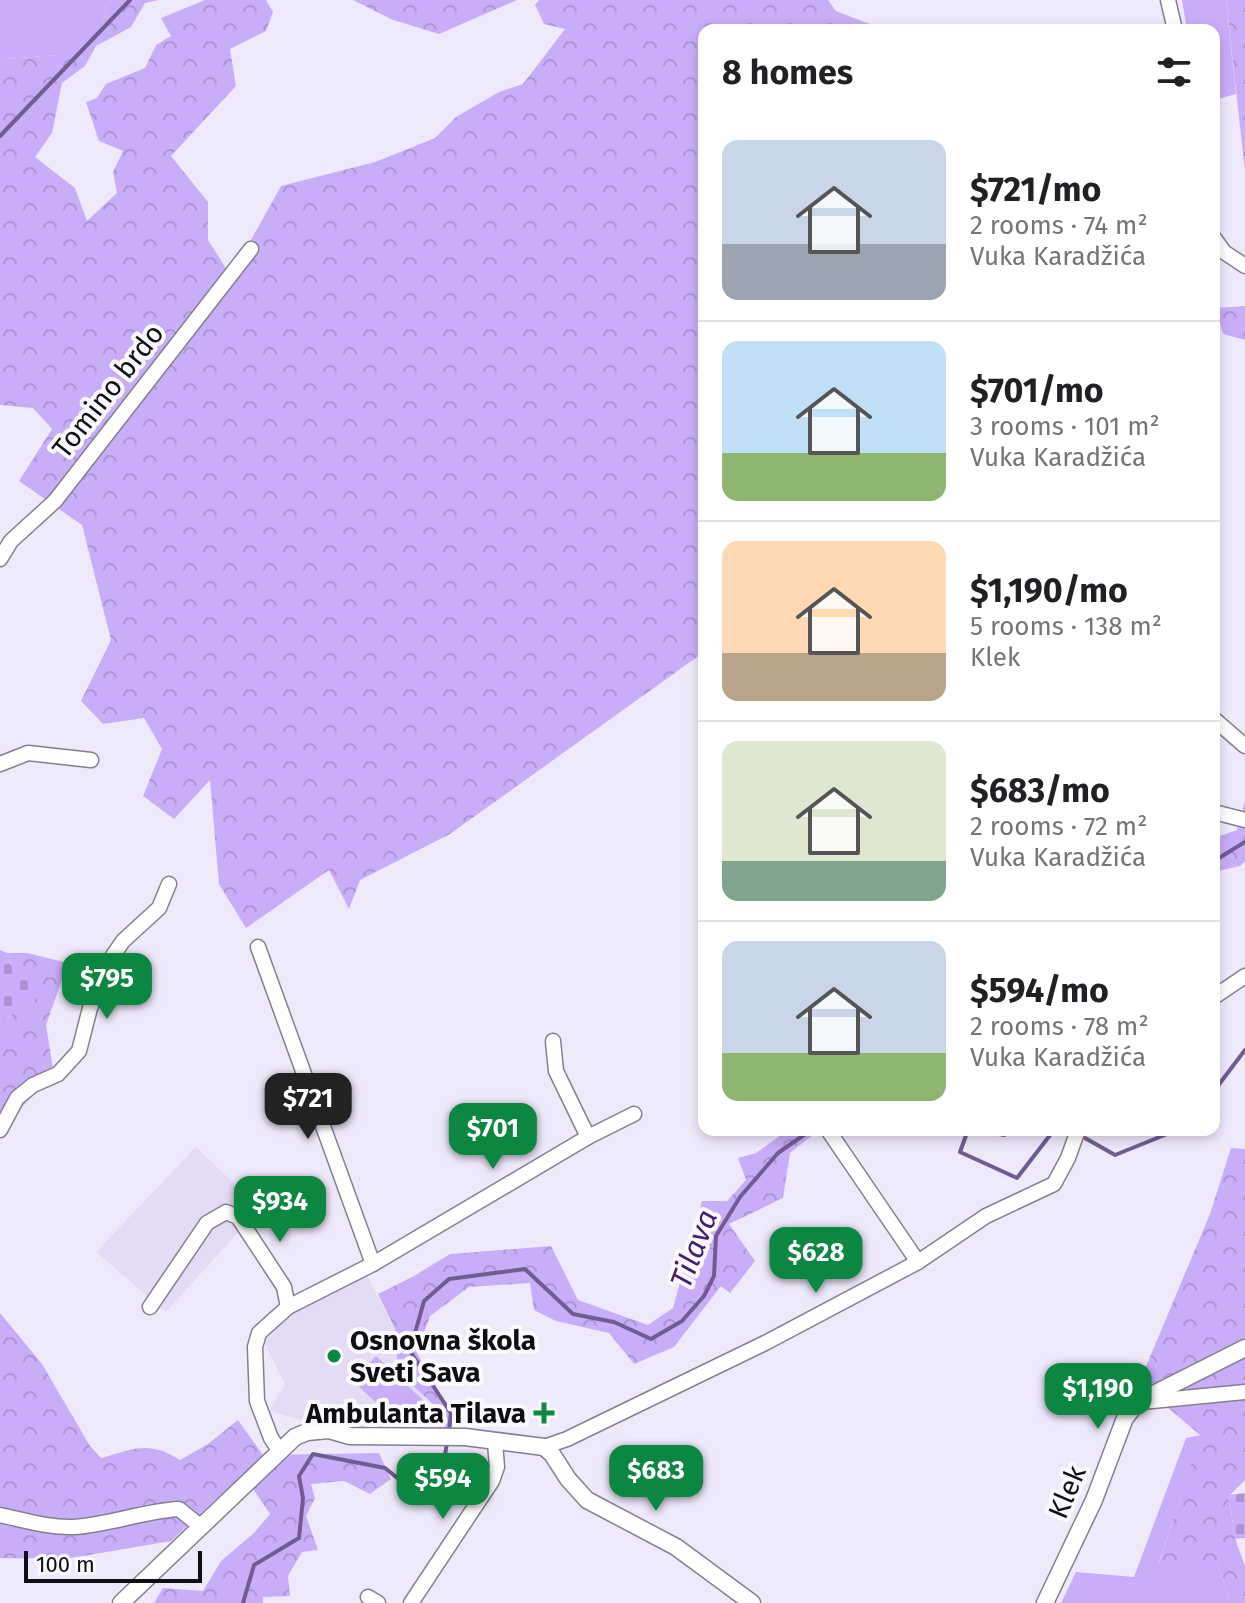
<!DOCTYPE html>
<meta charset="utf-8">
<style>
body{margin:0;font-family:"Fira Sans",sans-serif;background:#f6f6f6;color:#202124;height:100vh;display:flex;flex-direction:column;font-size:30px;white-space:nowrap}
*{box-sizing:border-box;margin:0}
p{font-size:26px;color:#757577}
.icon{flex:none;width:44px;height:44px;fill:none;stroke:currentColor;stroke-width:2;stroke-linecap:round;stroke-linejoin:round}
.map{position:relative;flex:1;overflow:hidden}
.drawer{position:absolute;left:698px;top:24px;width:522px;height:1112px;display:flex;flex-direction:column;background:#fff;border-radius:16px;box-shadow:0 4px 12px #0003}
.drawer>*{flex:none}
.scale{position:absolute;left:24px;bottom:20px;width:178px;box-sizing:border-box;padding-left:8px;border:4px solid #100e14;border-top:0;font-size:22px;line-height:28px;white-space:nowrap;color:#100e14;-webkit-text-stroke:6px #faf9fd;paint-order:stroke}
.price{position:absolute;translate:-50% -68px;padding:0 18px;border-radius:16px;background:#0c8742;color:#fff;font-size:26px;line-height:52px;filter:drop-shadow(0 2px 4px #0008)}
.price::after{content:'';position:absolute;left:50%;top:48px;width:24px;height:18px;margin-left:-12px;background:inherit;clip-path:polygon(0 0,100% 0,50% 100%)}
.price.on{background:#222;color:#fff}
ul{padding:0;list-style:none}
li{display:flex;align-items:center;gap:24px;height:200px;padding:0 24px}
li+li{border-top:2px solid #e0e0e0}
li span{display:grid;place-items:center;flex:none;width:224px;height:160px;border-radius:16px;color:#555}
li>.icon{margin-inline-start:auto}
span .icon{width:96px;height:96px;fill:#fffc;stroke-width:1}
li b{font-size:34px}
h2{display:flex;justify-content:space-between;align-items:center;height:96px;padding:0 24px;font-size:34px}
.map>svg:first-child{display:block}
</style>
<div class="map">
<svg width="1245" height="1603" viewBox="0 0 1245 1603">
<defs>
<pattern id="forest-crowns" width="20" height="18" patternUnits="userSpaceOnUse" patternTransform="scale(2)"><rect width="20" height="18" fill="#caadf9"/><path d="M2 6a3 3 0 1 1 6 0M12 15a3 3 0 1 1 6 0" fill="none" stroke="#ac94d5"/></pattern>
<pattern id="cemetery-stones" width="16" height="16" patternUnits="userSpaceOnUse" patternTransform="scale(2)"><rect width="16" height="16" fill="#caadf9"/><path d="M2 7V4a2 2 0 0 1 4 0v3zM10 15v-3a2 2 0 0 1 4 0v3z" fill="#ac94d5"/></pattern>
</defs>
<rect width="100%" height="100%" fill="#efe9fc"/>
<g fill="#e4dcf5">
<polygon points="196,1147 260,1208 166,1312 96,1252"/>
<polygon points="364,1270 395,1329 398,1372 435,1407 440,1432 395,1433 317,1424 269,1411 285,1384 263,1340 297,1307"/>
</g>
<g fill="#caadf9">
<polygon points="0,0 112,0 108,4 96,46 85,66 71,33 58,55 6,59 0,65"/>
<polygon points="1182,0 1226,0 1236,94 1214,100 1214,30 1187,30"/>
<polygon points="376,1356 426,1403 403,1428 353,1381"/>
<polygon points="1201,1435 1159,1562 1217,1562 1231,1603 1061,1603 1076,1572 1134,1577 1186,1438"/>
</g>
<g fill="url(#forest-crowns)">
<polygon points="112,0 159,0 145,3 131,27 96,46 108,4"/>
<polygon points="205,0 266,0 273,12 266,31 230,49 236,86 171,156 208,202 208,240 231,276 281,186 375,162 435,138 456,117 499,92 523,84 565,29 544,24 535,5 539,0 828,0 836,11 885,30 704,30 704,652 450,834 360,880 349,909 329,870 246,928 219,884 210,780 174,819 143,796 162,749 144,718 103,724 81,701 111,640 82,525 19,481 52,429 33,408 0,405 0,65 6,59 58,55 71,32 85,66 62,83 52,133 35,157 75,188 87,221 117,193 113,172 123,151 99,141 86,102 97,98 106,84 145,68 156,45 171,36 161,18"/>
<polygon points="353,0 517,0 439,34 393,20"/>
<polygon points="1226,0 1245,0 1245,171"/>
<polygon points="1245,306 1245,340 1223,334 1216,308"/>
<polygon points="1245,802 1245,861 1240,866 1214,872 1214,838 1237,830"/>
<polygon points="7,953 27,953 68,963 46,1025 54,1074 13,1116 0,1120 0,1022 41,994 13,969"/>
<polygon points="788,1130 819,1130 790,1153 783,1198 729,1224 755,1261 730,1293 721,1286 674,1347 634,1364 609,1333 556,1321 534,1310 530,1283 469,1287 430,1316 417,1353 457,1423 440,1432 435,1406 398,1372 395,1329 378,1294 414,1276 450,1254 551,1246 578,1300 648,1325 673,1308 702,1201 727,1201 746,1180 738,1158 756,1153"/>
<polygon points="1231,1148 1245,1149 1245,1480 1229,1496 1235,1539 1245,1566 1245,1603 1231,1603 1217,1562 1159,1563 1200,1435 1139,1383 1210,1214"/>
<path d="M0,1313L42,1364L90,1446L101,1458C134,1449 149,1440 180,1460L208,1444L238,1420L263,1455L379,1453L391,1479L370,1494L344,1481L311,1484L315,1498L306,1516L318,1550L302,1552L288,1576L290,1596L263,1597V1603H154L163,1588L203,1591L221,1561L254,1533L270,1514L243,1474L171,1541L65,1559L0,1558Z"/>
</g>
<g fill="url(#cemetery-stones)">
<polygon points="0,950 7,953 13,969 42,994 0,1022"/>
<polygon points="1245,1493 1245,1538 1235,1539 1229,1495"/>
</g>
<g fill="none" stroke-linecap="round" stroke-linejoin="round">
<g stroke="#715c91" stroke-width="4">
<polyline points="0,136 130,0"/>
<polyline points="1214,861 1245,842"/>
<polyline points="1214,1091 1245,1050"/>
<polyline points="968,1130 960,1152 1017,1178 1054,1130"/>
<polyline points="980,1130 1004,1135 1005,1130"/>
<polyline points="1085,1138 1115,1155 1177,1130"/>
<polyline points="449,1431 451,1413 410,1351 424,1301 449,1279 525,1269 573,1314 614,1322 651,1339 682,1321 704,1296 714,1276 716,1236 740,1197 778,1153 811,1130"/>
<polyline points="243,1603 254,1565 299,1538 303,1498 299,1476 313,1454 385,1468 416,1493 433,1490 441,1478 447,1443"/>
</g>
<defs>
<g id="minor">
<polyline points="1168,0 1175,30"/>
<polyline points="1214,238 1224,252 1245,266"/>
<polyline points="0,559 11,541 55,501 251,249"/>
<polyline points="1214,719 1245,746"/>
<polyline points="0,764 28,753 91,760"/>
<polyline points="1214,812 1245,820"/>
<polyline points="258,947 373,1264 288,1307"/>
<polyline points="1214,997 1245,976"/>
<polyline points="553,1041 556,1071 588,1137"/>
<polyline points="0,1130 17,1098 33,1085 58,1074 79,1051 90,1008 112,957 123,941 159,908 169,884"/>
<polyline points="828,1130 918,1262"/>
<polyline points="373,1264 588,1137 634,1114"/>
<polyline points="150,1307 207,1223 226,1212 238,1217 284,1287 288,1307 259,1333 255,1347 257,1401 271,1438 279,1450"/>
<polyline points="1142,1402 1245,1392"/>
<polyline points="544,1447 567,1439 765,1343 918,1262 986,1216 1054,1184 1068,1158 1078,1130"/>
<path d="M0,1515C24,1520 49,1528 74,1527C109,1525 143,1511 179,1509L200,1526"/>
<polyline points="368,1597 378,1603"/>
<polyline points="411,1603 492,1481 497,1467 495,1443"/>
</g>
<g id="tertiary">
<polyline points="121,1603 295,1437 307,1432 329,1430 350,1436 465,1437 544,1447 552,1454 568,1479 587,1500 676,1547 752,1603"/>
<polyline points="1045,1603 1094,1500 1125,1418 1138,1402 1245,1348"/>
</g>
</defs>
<use href="#minor" stroke="#857f90" stroke-width="17"/>
<use href="#tertiary" stroke="#857f90" stroke-width="19"/>
<use href="#minor" stroke="#fff" stroke-width="14"/>
<use href="#tertiary" stroke="#fff" stroke-width="16"/>
</g>
<g fill="#0c8742" stroke="#faf9fd" stroke-width="3">
<circle cx="334" cy="1356" r="8"/>
<path d="M540 1401h8v8h8v8h-8v8h-8v-8h-8v-8h8z"/>
</g>
<g text-anchor="middle" dominant-baseline="central" stroke-width="8" stroke-linejoin="round" paint-order="stroke">
<g font-size="28" fill="#100e14" stroke="#faf9fd">
<text transform="translate(108 391) rotate(-52)">Tomino brdo</text>
<text transform="translate(1067 1492) rotate(-67)">Klek</text>
</g>
<g font-size="28" font-weight="bold" fill="#100e14" stroke="#faf9fd" text-anchor="start">
<text x="350" y="1340">Osnovna škola<tspan x="350" dy="32">Sveti Sava</tspan></text>
<text x="526" y="1413" text-anchor="end">Ambulanta Tilava</text>
</g>
<g font-size="30" font-style="italic" fill="#461c73" stroke="#faf9fd">
<text transform="translate(694 1249) rotate(-69)">Tilava</text>
</g>
</g>
</svg>
<div class="scale">100 m</div>
<b class="price" style="left:107px;top:1021px">$795</b>
<b class="price on" style="left:308px;top:1141px">$721</b>
<b class="price" style="left:493px;top:1171px">$701</b>
<b class="price" style="left:280px;top:1244px">$934</b>
<b class="price" style="left:816px;top:1295px">$628</b>
<b class="price" style="left:1098px;top:1431px">$1,190</b>
<b class="price" style="left:656px;top:1513px">$683</b>
<b class="price" style="left:443px;top:1521px">$594</b>
<section class="drawer">
<h2>8 homes<svg class="icon" aria-label="filters" viewBox="0 0 24 24"><path d="M4 7h16M4 17h16"/><circle cx="9" cy="7" r="2"/><circle cx="15" cy="17" r="2"/></svg></h2>
<ul>
<li><span style="background:linear-gradient(#c9d6e8 65%,#9aa5b1 0)"><svg class="icon" aria-label="home" viewBox="0 0 24 24"><path d="M3 11l9-7 9 7M6 9v11h12V9"/></svg></span><div><b>$721/mo</b><p>2 rooms · 74 m²</p><p>Vuka Karadžića</p></div></li>
<li><span style="background:linear-gradient(#bfe0f5 70%,#8fb573 0)"><svg class="icon" aria-label="home" viewBox="0 0 24 24"><path d="M3 11l9-7 9 7M6 9v11h12V9"/></svg></span><div><b>$701/mo</b><p>3 rooms · 101 m²</p><p>Vuka Karadžića</p></div></li>
<li><span style="background:linear-gradient(#ffd9b3 70%,#b9a48a 0)"><svg class="icon" aria-label="home" viewBox="0 0 24 24"><path d="M3 11l9-7 9 7M6 9v11h12V9"/></svg></span><div><b>$1,190/mo</b><p>5 rooms · 138 m²</p><p>Klek</p></div></li>
<li><span style="background:linear-gradient(#dfe7d0 75%,#7fa58c 0)"><svg class="icon" aria-label="home" viewBox="0 0 24 24"><path d="M3 11l9-7 9 7M6 9v11h12V9"/></svg></span><div><b>$683/mo</b><p>2 rooms · 72 m²</p><p>Vuka Karadžića</p></div></li>
<li><span style="background:linear-gradient(#c9d6e8 70%,#8fb573 0)"><svg class="icon" aria-label="home" viewBox="0 0 24 24"><path d="M3 11l9-7 9 7M6 9v11h12V9"/></svg></span><div><b>$594/mo</b><p>2 rooms · 78 m²</p><p>Vuka Karadžića</p></div></li>
</ul>
</section>
</div>
